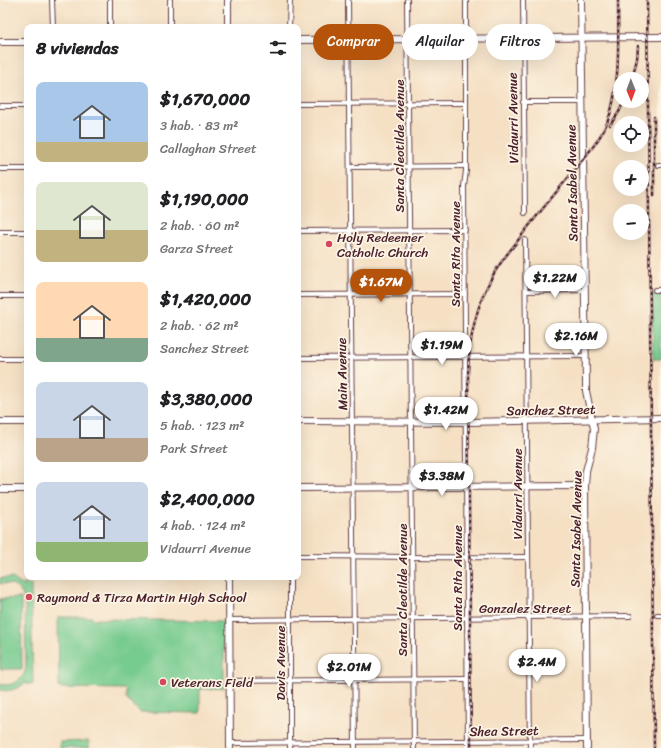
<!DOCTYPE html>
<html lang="es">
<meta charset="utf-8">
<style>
body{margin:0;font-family:Sriracha,sans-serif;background:#f6f6f6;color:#202124;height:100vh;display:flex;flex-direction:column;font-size:15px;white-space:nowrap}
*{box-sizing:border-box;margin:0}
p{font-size:13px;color:#757577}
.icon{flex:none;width:22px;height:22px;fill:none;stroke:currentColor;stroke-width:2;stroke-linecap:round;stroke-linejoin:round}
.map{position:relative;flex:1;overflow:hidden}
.drawer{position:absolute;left:24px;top:24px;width:277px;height:556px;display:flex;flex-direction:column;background:#fff;border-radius:8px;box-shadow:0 4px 16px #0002}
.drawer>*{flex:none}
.hud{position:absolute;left:313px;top:24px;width:288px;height:36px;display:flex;gap:8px}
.needle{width:26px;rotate:179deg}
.fabs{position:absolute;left:613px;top:72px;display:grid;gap:8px}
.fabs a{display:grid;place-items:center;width:36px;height:36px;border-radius:50%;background:#fff;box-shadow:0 4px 16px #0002;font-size:20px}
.price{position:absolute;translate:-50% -34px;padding:0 9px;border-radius:14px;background:#fff;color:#222;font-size:13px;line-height:26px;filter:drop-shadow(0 1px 2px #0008)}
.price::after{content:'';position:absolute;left:50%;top:24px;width:12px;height:9px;margin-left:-6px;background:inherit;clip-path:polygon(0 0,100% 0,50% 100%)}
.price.selected{background:#b45309;color:#fff}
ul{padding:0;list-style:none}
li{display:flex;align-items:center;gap:12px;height:100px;padding:0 12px}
li span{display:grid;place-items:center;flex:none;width:112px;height:80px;border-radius:8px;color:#555}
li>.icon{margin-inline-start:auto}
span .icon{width:48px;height:48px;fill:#fffc;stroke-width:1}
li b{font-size:17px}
h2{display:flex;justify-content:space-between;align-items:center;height:48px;padding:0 12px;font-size:17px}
.tag{padding:0 14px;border-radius:18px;background:#fff;box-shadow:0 4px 16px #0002;font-size:14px;line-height:36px}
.tag.selected{background:#b45309;color:#fff}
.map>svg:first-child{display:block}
</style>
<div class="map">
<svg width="661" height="748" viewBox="0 0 661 748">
<rect width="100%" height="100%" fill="#fcf5e5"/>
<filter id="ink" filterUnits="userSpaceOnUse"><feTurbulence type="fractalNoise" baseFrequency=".025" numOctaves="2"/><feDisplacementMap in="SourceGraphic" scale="8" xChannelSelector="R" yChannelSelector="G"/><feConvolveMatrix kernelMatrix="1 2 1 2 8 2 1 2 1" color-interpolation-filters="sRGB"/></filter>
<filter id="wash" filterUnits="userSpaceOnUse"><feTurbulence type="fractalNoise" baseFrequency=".012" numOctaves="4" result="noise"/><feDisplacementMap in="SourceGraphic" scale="16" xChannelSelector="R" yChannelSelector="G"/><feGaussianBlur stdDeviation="0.9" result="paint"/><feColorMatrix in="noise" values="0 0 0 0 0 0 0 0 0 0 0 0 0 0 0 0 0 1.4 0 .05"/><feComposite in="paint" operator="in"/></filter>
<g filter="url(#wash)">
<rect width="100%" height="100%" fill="#f5e0c4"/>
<g fill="#76cb8f" stroke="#60755d">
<polygon points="652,293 661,293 661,359 653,359"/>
<path d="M0,578H12L24,586V584H31L33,684H26V682C18,689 10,692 0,690V684C12,687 23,681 26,668L25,602C22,589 13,582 0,584Z"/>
<polygon points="21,598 22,669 0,669 0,599"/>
<polygon points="58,617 92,617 93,619 224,621 224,688 200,689 200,713 140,712 126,699 126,690 125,689 59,688"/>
<polygon points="89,741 89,748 60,748 60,742"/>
</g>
</g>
<g filter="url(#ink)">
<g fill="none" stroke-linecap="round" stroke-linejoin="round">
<defs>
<g id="street">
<polyline points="52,0 53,27"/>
<polyline points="170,0 170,27"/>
<polyline points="348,0 355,748"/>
<polyline points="407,0 414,748"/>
<polyline points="466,0 466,171 464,186 468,748"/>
<polyline points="523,0 525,213"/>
<polyline points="110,27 110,0"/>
<polyline points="289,27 290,0"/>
<polyline points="523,102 582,102"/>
<polyline points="298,104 465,103"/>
<polyline points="0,106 27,106"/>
<polyline points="658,165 661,165"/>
<polyline points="350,167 466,166"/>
<polyline points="0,169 27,169"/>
<polyline points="298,231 465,230"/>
<polyline points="0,232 27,232"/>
<polyline points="525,240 530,748"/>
<polyline points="655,290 661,290"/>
<polyline points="526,291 584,290"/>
<polyline points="298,295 465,294"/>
<polyline points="0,296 27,296"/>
<polyline points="298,358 585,356"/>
<polyline points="0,359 27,359"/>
<path d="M298,556C375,556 451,558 528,557"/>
<polyline points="290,577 290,748"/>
<polyline points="657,615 661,615"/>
<polyline points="229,620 630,616"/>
<polyline points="229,681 468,679"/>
<polyline points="230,743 587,740"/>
</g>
<g id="secondary">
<polyline points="581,0 586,380 586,391 594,429 592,448 586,471 585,486 587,748"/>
<polyline points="228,27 228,0"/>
<polyline points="298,40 661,37"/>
<polyline points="0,42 27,42"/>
<polyline points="298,421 469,422 661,418"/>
<polyline points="0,422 27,422"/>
<polyline points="298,488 585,486"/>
<polyline points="0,489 27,489"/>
<polyline points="229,577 230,748"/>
</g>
</defs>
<use href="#street" stroke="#643c42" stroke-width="6"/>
<use href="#secondary" stroke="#643c42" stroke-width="8"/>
<use href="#street" stroke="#fff" stroke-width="4"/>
<use href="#secondary" stroke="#fff" stroke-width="6"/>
<defs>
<g id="rail">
<polyline points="647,0 654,748"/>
<polyline points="632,79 637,59 638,46"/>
<polyline points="654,117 654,195"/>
<polyline points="610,125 619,112 624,101"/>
<path d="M471,748L468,373C469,341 476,306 492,277C498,265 507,254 516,243C532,221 550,200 567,179C581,161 598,144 607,123C621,89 618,36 618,0"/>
</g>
</defs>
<use href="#rail" stroke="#4a1f2b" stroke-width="2.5"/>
<use href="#rail" stroke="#fcf5e5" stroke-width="1" stroke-dasharray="3" stroke-linecap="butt"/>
</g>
</g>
<g fill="#d1495b" stroke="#fcf5e5" stroke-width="1.5">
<circle cx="329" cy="244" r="4"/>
<circle cx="29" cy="597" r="4"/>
<circle cx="163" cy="682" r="4"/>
</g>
<g text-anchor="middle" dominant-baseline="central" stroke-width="3.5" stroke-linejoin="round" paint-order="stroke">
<g font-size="13" fill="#4a1f2b" stroke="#fcf5e5">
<text transform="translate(513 118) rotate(-91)">Vidaurri Avenue</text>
<text transform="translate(399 146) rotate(-90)">Santa Cleotilde Avenue</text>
<text transform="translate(572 183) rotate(-91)">Santa Isabel Avenue</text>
<text transform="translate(455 254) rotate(-90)">Santa Rita Avenue</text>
<text transform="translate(342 374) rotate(-91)">Main Avenue</text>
<text transform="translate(551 410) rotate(-1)">Sanchez Street</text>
<text transform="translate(517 494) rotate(-90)">Vidaurri Avenue</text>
<text transform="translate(576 529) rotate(-89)">Santa Isabel Avenue</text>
<text transform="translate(457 578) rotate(-90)">Santa Rita Avenue</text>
<text transform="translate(402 590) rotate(-90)">Santa Cleotilde Avenue</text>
<text x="525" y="608">Gonzalez Street</text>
<text transform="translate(280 663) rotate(-90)">Davis Avenue</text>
<text transform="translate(504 731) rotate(-1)">Shea Street</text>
</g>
<g font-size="13" fill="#4a1f2b" stroke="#fcf5e5" text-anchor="start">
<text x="337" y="237">Holy Redeemer<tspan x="337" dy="15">Catholic Church</tspan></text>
<text x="37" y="597">Raymond &amp; Tirza Martin High School</text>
<text x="171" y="682">Veterans Field</text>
</g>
</g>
</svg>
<div class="fabs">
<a><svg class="needle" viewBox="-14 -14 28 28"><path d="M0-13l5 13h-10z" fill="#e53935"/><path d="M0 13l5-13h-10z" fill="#757577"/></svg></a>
<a><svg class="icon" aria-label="locate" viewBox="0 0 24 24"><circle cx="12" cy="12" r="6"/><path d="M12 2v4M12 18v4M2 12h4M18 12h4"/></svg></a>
<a>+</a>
<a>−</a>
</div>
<b class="price" style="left:555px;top:299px">$1.22M</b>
<b class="price selected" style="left:381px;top:303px">$1.67M</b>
<b class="price" style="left:576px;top:357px">$2.16M</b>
<b class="price" style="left:442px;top:366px">$1.19M</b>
<b class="price" style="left:446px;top:431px">$1.42M</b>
<b class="price" style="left:442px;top:497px">$3.38M</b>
<b class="price" style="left:537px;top:683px">$2.4M</b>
<b class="price" style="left:349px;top:688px">$2.01M</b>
<div class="hud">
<a class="tag selected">Comprar</a>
<a class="tag">Alquilar</a>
<a class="tag">Filtros</a>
</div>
<section class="drawer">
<h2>8 viviendas<svg class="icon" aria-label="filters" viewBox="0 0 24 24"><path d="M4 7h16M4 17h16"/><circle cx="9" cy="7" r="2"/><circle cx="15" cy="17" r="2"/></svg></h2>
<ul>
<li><span style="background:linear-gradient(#a9c7e8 75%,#c2b280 0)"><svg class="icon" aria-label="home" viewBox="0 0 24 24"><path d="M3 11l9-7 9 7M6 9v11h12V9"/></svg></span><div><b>$1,670,000</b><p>3 hab. · 83 m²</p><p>Callaghan Street</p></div></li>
<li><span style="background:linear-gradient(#dfe7d0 60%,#c2b280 0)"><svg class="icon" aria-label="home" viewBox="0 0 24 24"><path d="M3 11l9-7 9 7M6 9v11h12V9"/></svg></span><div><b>$1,190,000</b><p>2 hab. · 60 m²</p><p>Garza Street</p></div></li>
<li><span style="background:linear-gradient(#ffd9b3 70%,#7fa58c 0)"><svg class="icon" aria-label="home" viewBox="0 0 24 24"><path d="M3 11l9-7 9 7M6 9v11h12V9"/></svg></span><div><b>$1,420,000</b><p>2 hab. · 62 m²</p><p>Sanchez Street</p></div></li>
<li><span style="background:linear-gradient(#c9d6e8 70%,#b9a48a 0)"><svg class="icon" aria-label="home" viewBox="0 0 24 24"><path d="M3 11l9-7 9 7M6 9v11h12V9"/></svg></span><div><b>$3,380,000</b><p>5 hab. · 123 m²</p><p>Park Street</p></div></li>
<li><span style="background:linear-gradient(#c9d6e8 75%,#8fb573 0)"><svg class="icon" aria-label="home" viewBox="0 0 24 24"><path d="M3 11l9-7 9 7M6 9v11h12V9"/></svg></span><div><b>$2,400,000</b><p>4 hab. · 124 m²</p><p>Vidaurri Avenue</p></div></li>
</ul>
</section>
</div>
